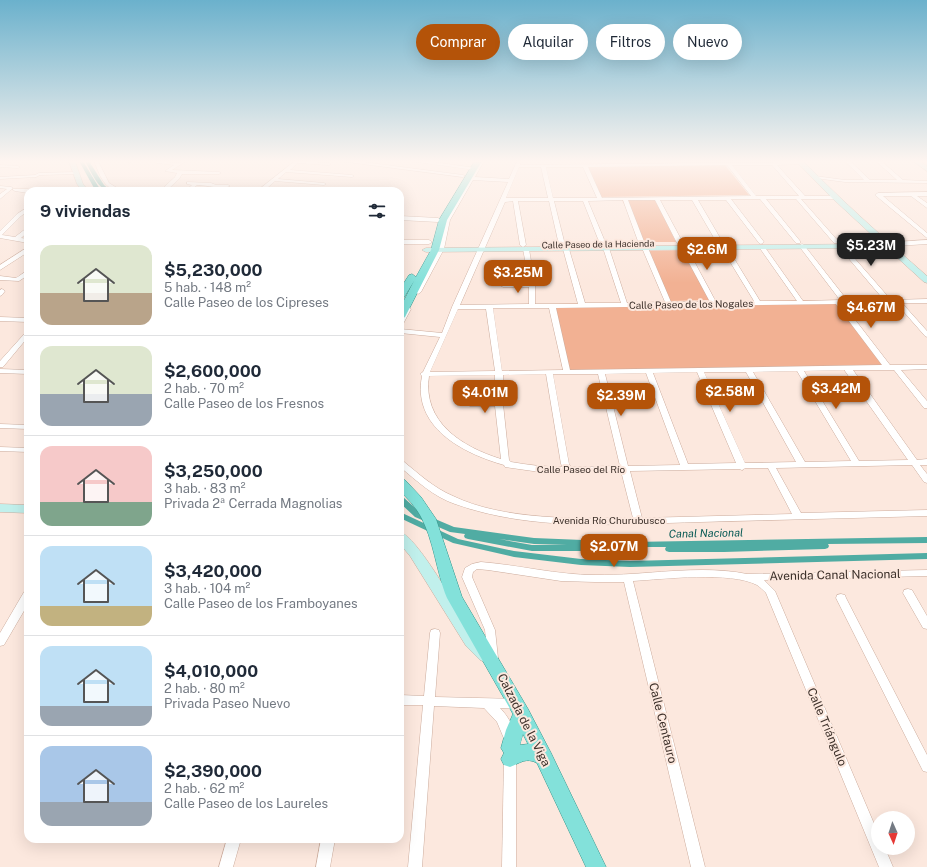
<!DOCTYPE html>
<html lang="es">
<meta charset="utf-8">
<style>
body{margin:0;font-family:"Public Sans",sans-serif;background:#f2f2f3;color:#1f2937;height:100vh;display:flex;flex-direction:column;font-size:15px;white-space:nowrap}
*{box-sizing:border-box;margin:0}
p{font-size:13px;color:#747a83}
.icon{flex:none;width:22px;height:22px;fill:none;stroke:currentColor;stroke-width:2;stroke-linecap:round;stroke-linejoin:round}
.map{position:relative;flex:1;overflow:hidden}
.side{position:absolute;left:24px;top:187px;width:380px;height:656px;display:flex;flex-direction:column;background:#fff;border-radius:12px;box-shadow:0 4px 16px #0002}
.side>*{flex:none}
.top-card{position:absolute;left:416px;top:24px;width:380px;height:36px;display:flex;gap:8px}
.needle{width:26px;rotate:177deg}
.fabs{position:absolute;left:871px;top:811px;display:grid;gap:8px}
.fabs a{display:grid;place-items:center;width:44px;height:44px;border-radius:50%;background:#fff;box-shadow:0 4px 16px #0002;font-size:20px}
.price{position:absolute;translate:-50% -34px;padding:0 9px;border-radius:8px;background:#b45309;color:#fff;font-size:13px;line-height:26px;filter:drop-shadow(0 1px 2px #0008)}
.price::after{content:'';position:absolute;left:50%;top:24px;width:12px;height:9px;margin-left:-6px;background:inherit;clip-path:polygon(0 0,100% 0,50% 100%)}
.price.selected{background:#222;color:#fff}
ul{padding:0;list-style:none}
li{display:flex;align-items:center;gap:12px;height:100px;padding:0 16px}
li+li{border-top:1px solid #e0e1e3}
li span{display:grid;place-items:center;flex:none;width:112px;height:80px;border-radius:12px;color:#555}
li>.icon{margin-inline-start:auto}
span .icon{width:48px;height:48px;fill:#fffc;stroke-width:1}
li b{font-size:17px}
h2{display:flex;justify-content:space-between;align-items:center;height:48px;padding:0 16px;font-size:17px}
.chip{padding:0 14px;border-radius:18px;background:#fff;box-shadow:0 4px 16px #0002;font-size:14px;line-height:36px}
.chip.selected{background:#b45309;color:#fff}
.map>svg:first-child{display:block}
</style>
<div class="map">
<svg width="927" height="867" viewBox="0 0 927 867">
<rect width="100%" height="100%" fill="#fce8de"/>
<g fill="#f2b193">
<polygon points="725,165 749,195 599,197 586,166"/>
<polygon points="655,199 676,242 643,242 622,200"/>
<polygon points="686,250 710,300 670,301 649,251"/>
<polygon points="836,300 886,365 563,372 549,304"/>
</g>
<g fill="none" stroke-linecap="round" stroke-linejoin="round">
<g fill="#50aca3" fill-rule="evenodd">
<polygon points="79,161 83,161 98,186 102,191 98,191 94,188"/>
<path d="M85,161H89L104,185L111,191C98,191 91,171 85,161Z"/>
<path d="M400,497H403L421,513L454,527L534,538L631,542L927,537V543L828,544L829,546L828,548L825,549L724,552H669L666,551L665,549L666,547H613L612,550L609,551H532L468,539L465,538L464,536L465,534L450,532L415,517L400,503ZM499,539L534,544L567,545H532Z"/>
<polygon points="400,512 458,539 514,551 581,559 630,561 927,553 927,559 630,567 581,565 514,557 453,543 400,518"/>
</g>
<defs>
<g id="street">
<path d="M94,161H98L109,183L122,191C104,191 100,175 94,161Z"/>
<polygon points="127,161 132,161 129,163"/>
<polygon points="155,161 178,163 186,161 172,170 219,172 221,173 219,174 182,174 179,179 166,191 162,191 162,189 175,177 177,173 165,171 174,165 157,163"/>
<polygon points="295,161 329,163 331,164 329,165 298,163 290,170 352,175 354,176 352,177 286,172 278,179 324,183 326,184 324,185 275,181 266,189 276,189 279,191 257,191"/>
<polygon points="340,161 355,161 463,175 465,176 463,177"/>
<path d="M410,161H425L476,168L480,161H484L475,177L509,179L517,161H521L520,165L802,162V163L800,164L777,165L805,196H836V198L834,199H801L838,241V243H834L796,199H766L800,241V243H796L760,199H731L764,242L761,244L759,243L726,200H698L723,243L720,245L717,243L692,200H660L683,243L680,245L677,243L655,200H628L645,244L642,246L639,244L623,200L588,201L606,244L603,246L600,244L583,201H554L565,245L562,247L559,245L549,201H518L526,245L523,247L520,245L513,201L505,202L460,305L529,304V287H503L500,285L503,283H529L526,269L503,270L500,268L503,266L526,265L523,249L526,247L529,249L535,285V304H578L563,249L566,247L569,249L585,303H621L603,248L606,246L609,248L627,303L665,302L642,248L645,246L648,248L671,302H710L681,248L684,246L687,248L716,302L754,301L721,247L724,245L727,247L760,301H797L759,247L762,245L764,246L803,301L840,300L799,246L802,244L804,245L847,300H884L838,246L843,245L891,300L927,299V303H902L927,331V337L925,336L896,303L843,304L890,365H927V369L901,370L927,401V408H924L894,370H853L917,460L927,459V465H920L927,474V483L924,482L912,465L776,468L801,513L927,510V516C851,518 776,520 700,522C619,524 534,532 455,504C434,497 417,481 400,467V460L403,461C419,474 434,488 453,496C502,520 578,519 633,518L621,471L547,473L505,467L504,465C462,453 412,427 422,376L420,374L423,372L440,337L400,333V329L442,333L452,307L508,182L473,180L450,220L444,249L421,292L418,294L415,292L438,249L444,220L469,179L467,178L470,177L474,170ZM727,165L751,196L602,198L588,167ZM732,165H772L799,196H756ZM519,167H541L548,198H506ZM546,167H583L597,198H553ZM836,304L882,365L570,370L556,308ZM493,308H549L563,370L502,371ZM458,309H486L495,371L430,372ZM845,370V371L908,460L859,461L804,371ZM797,371L851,461L805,462L753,372ZM697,372L736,463L688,464L653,373ZM704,372H746L796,462L745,463ZM646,373L680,465L628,466L605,374ZM546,374L561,464L563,467C545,467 528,465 511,462L509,460L503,404V375ZM553,374H598L620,466L571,467L569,464ZM495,375V402H470L466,404L470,406H495L501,459C462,447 422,422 429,376ZM745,468H768L792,514L642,518L630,471L739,469L742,470Z"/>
<polygon points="845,161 850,161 870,180 897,180 876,161 881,161 903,180 927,181 927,183 845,182 815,178 813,177 815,176 845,180 864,180"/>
<polygon points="0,165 18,166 20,167 18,168 0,167"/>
<polygon points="76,172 78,172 78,174 40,175 36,177 0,179 0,177 35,175 39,173"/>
<path d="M187,182L211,183L216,185H228L230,186C222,190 207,185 197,185L191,191H185L192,185L187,184Z"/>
<polygon points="0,186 11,187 13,188 0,199 0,194 7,189 0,188"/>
<polygon points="13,189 28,189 31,191 28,191 28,193 15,191 13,190"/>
<polygon points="927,192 927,196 917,196 927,203 927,208 911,196 883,196 927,233 927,238 875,195 878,193"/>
<polygon points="28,207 28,211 21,216 2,235 15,237 28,227 28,232 21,238 28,239 28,243 0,238 0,231 17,214"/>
<polygon points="400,216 438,218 441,220 438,222 400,220"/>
<polygon points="400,240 429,240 432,242 429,244 400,244"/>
<polygon points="927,240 927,244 896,246 893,244 896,242"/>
<polygon points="28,247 28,252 0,270 0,265"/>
<polygon points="28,270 28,275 19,281 0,280 0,276 16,278"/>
<polygon points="2,289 5,291 2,295 0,296 0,290"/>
<polygon points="408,307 411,309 403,324 400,326 400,318 406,308"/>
<polygon points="0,317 28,318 28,322 0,321"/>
<polygon points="28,331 28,337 3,367 0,367 0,361 26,332"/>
<polygon points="0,369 28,370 28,374 0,373"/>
<polygon points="0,424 28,425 28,429 0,428"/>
<polygon points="0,447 28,448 28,452 0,451"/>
<path d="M481,562C519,565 557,575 595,575C645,576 698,564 747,574L927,570V576L764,580L775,591L878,833V848H885L893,867H879L766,593C763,590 760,587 757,585C730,571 664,579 633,581L705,867H691L624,582H595L561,581L488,570L477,569L473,572L472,577L495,630L498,658L497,661L493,662L489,661L488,658L485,630L462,577L465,568L472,564Z"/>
<polygon points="908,589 912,590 927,616 927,629 923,628 903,593 904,590"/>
<polygon points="28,591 28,604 4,645 0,646 0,633 24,592"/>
<polygon points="841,594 845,595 846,598 927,755 927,772 923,771 836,598 837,595"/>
<path d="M435,629L439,630L440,633L435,697L517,699L521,701L523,704L521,707L517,709L500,708C507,715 518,731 513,741L509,742L505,741L497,722L484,708L434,706L422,867H408L423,705H400V695L424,696L430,633L431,630Z"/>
<polygon points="510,751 514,752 516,756 516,867 502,867 504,756 506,752"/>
<polygon points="227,839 241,839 233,867 219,867"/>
<polygon points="321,839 335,839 330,867 316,867"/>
</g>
<g id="secondary">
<polygon points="69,161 75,161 83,184 89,191 82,191 77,184"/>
<path d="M796,161H803C843,202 885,239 927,276V283L924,282L891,252L871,248L426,252L422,250L426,248L871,244L885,246L877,239L872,242L857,243V239L870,238L872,235L832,198Z"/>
<polygon points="913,161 920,161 927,166 927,171"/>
<polygon points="0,504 28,505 28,513 0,512"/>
<path d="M400,532C417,536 458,610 469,628C476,638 487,647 492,656L490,660L485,662L480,660L466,646L410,556L400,544Z"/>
</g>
<g id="primary">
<polygon points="475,161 482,161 447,220 439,250 405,317 400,320 400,308 414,281 403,299 400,300 400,289 409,275 412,274 416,277 431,250 439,220"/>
<path d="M400,479L405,480L421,497L436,519L462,597L528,709L551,753L606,867H586L537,763C526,757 520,763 510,767L504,765L501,759L504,753L501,748L506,730L513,714L447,598C436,571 434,540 420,515C415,506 407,498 400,491ZM523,734L528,744L520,745Z"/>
</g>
</defs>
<use href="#street" stroke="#ccac9d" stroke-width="1"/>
<use href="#secondary" stroke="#ccac9d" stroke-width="1"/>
<use href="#primary" stroke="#35968c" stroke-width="1"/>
<use href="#street" fill="#fff" fill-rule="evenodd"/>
<use href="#secondary" fill="#c1f0ec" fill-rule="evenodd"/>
<use href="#primary" fill="#83e1da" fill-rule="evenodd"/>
</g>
<linearGradient id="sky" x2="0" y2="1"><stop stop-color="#6bb1cc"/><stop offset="0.57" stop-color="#fef5f0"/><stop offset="1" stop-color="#fef5f0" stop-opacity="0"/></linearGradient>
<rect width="927" height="283" fill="url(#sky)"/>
<g text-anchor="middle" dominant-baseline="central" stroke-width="4" stroke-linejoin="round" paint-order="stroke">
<g font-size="9" fill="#3c302a" stroke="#fce8de">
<text transform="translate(598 244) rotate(-1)">Calle Paseo de la Hacienda</text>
</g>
<g font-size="10" fill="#3c302a" stroke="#fce8de">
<text transform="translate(691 304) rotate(-1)">Calle Paseo de los Nogales</text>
<text x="581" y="469">Calle Paseo del Río</text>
<text x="609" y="520">Avenida Río Churubusco</text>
</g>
<g font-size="11" font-style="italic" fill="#095a55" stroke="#fce8de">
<text transform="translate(706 533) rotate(-1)">Canal Nacional</text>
</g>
<g font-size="12" fill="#3c302a" stroke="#fce8de">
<text transform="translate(835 575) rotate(-1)">Avenida Canal Nacional</text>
<text transform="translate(524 720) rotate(63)">Calzada de la Viga</text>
<text transform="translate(663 723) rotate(76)">Calle Centauro</text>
<text transform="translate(827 727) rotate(67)">Calle Triángulo</text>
</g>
</g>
</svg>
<div class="fabs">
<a><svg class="needle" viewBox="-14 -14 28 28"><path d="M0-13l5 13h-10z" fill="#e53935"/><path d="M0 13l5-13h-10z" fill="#747a83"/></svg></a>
</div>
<b class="price selected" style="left:871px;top:267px">$5.23M</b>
<b class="price" style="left:707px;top:271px">$2.6M</b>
<b class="price" style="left:518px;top:294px">$3.25M</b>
<b class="price" style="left:871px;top:329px">$4.67M</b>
<b class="price" style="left:836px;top:410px">$3.42M</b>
<b class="price" style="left:730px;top:413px">$2.58M</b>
<b class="price" style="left:485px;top:414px">$4.01M</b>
<b class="price" style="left:621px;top:417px">$2.39M</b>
<b class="price" style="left:614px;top:568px">$2.07M</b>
<div class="top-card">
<a class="chip selected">Comprar</a>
<a class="chip">Alquilar</a>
<a class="chip">Filtros</a>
<a class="chip">Nuevo</a>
</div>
<section class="side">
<h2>9 viviendas<svg class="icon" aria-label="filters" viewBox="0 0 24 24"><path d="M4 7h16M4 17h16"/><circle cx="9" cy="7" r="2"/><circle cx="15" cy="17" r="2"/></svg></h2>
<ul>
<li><span style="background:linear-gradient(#dfe7d0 60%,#b9a48a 0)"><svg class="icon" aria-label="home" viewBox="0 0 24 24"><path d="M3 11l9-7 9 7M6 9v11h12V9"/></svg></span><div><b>$5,230,000</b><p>5 hab. · 148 m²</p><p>Calle Paseo de los Cipreses</p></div></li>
<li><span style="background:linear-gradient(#dfe7d0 60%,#9aa5b1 0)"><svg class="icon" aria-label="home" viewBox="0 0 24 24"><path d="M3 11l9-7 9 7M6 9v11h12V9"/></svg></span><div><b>$2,600,000</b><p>2 hab. · 70 m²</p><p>Calle Paseo de los Fresnos</p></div></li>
<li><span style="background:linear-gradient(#f6c9c9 70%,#7fa58c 0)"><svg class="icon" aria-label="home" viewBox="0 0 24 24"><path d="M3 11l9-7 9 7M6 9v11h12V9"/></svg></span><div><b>$3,250,000</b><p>3 hab. · 83 m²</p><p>Privada 2ª Cerrada Magnolias</p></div></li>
<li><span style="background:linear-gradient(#bfe0f5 75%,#c2b280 0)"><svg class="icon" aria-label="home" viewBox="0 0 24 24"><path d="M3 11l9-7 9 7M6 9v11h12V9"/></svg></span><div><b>$3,420,000</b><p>3 hab. · 104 m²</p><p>Calle Paseo de los Framboyanes</p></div></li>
<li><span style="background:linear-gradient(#bfe0f5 75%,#9aa5b1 0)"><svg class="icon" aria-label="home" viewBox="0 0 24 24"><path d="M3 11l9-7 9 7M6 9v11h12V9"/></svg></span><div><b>$4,010,000</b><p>2 hab. · 80 m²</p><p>Privada Paseo Nuevo</p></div></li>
<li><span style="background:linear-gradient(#a9c7e8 70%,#9aa5b1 0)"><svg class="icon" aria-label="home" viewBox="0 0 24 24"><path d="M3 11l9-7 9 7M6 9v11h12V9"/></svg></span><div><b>$2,390,000</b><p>2 hab. · 62 m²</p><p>Calle Paseo de los Laureles</p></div></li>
</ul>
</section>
</div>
